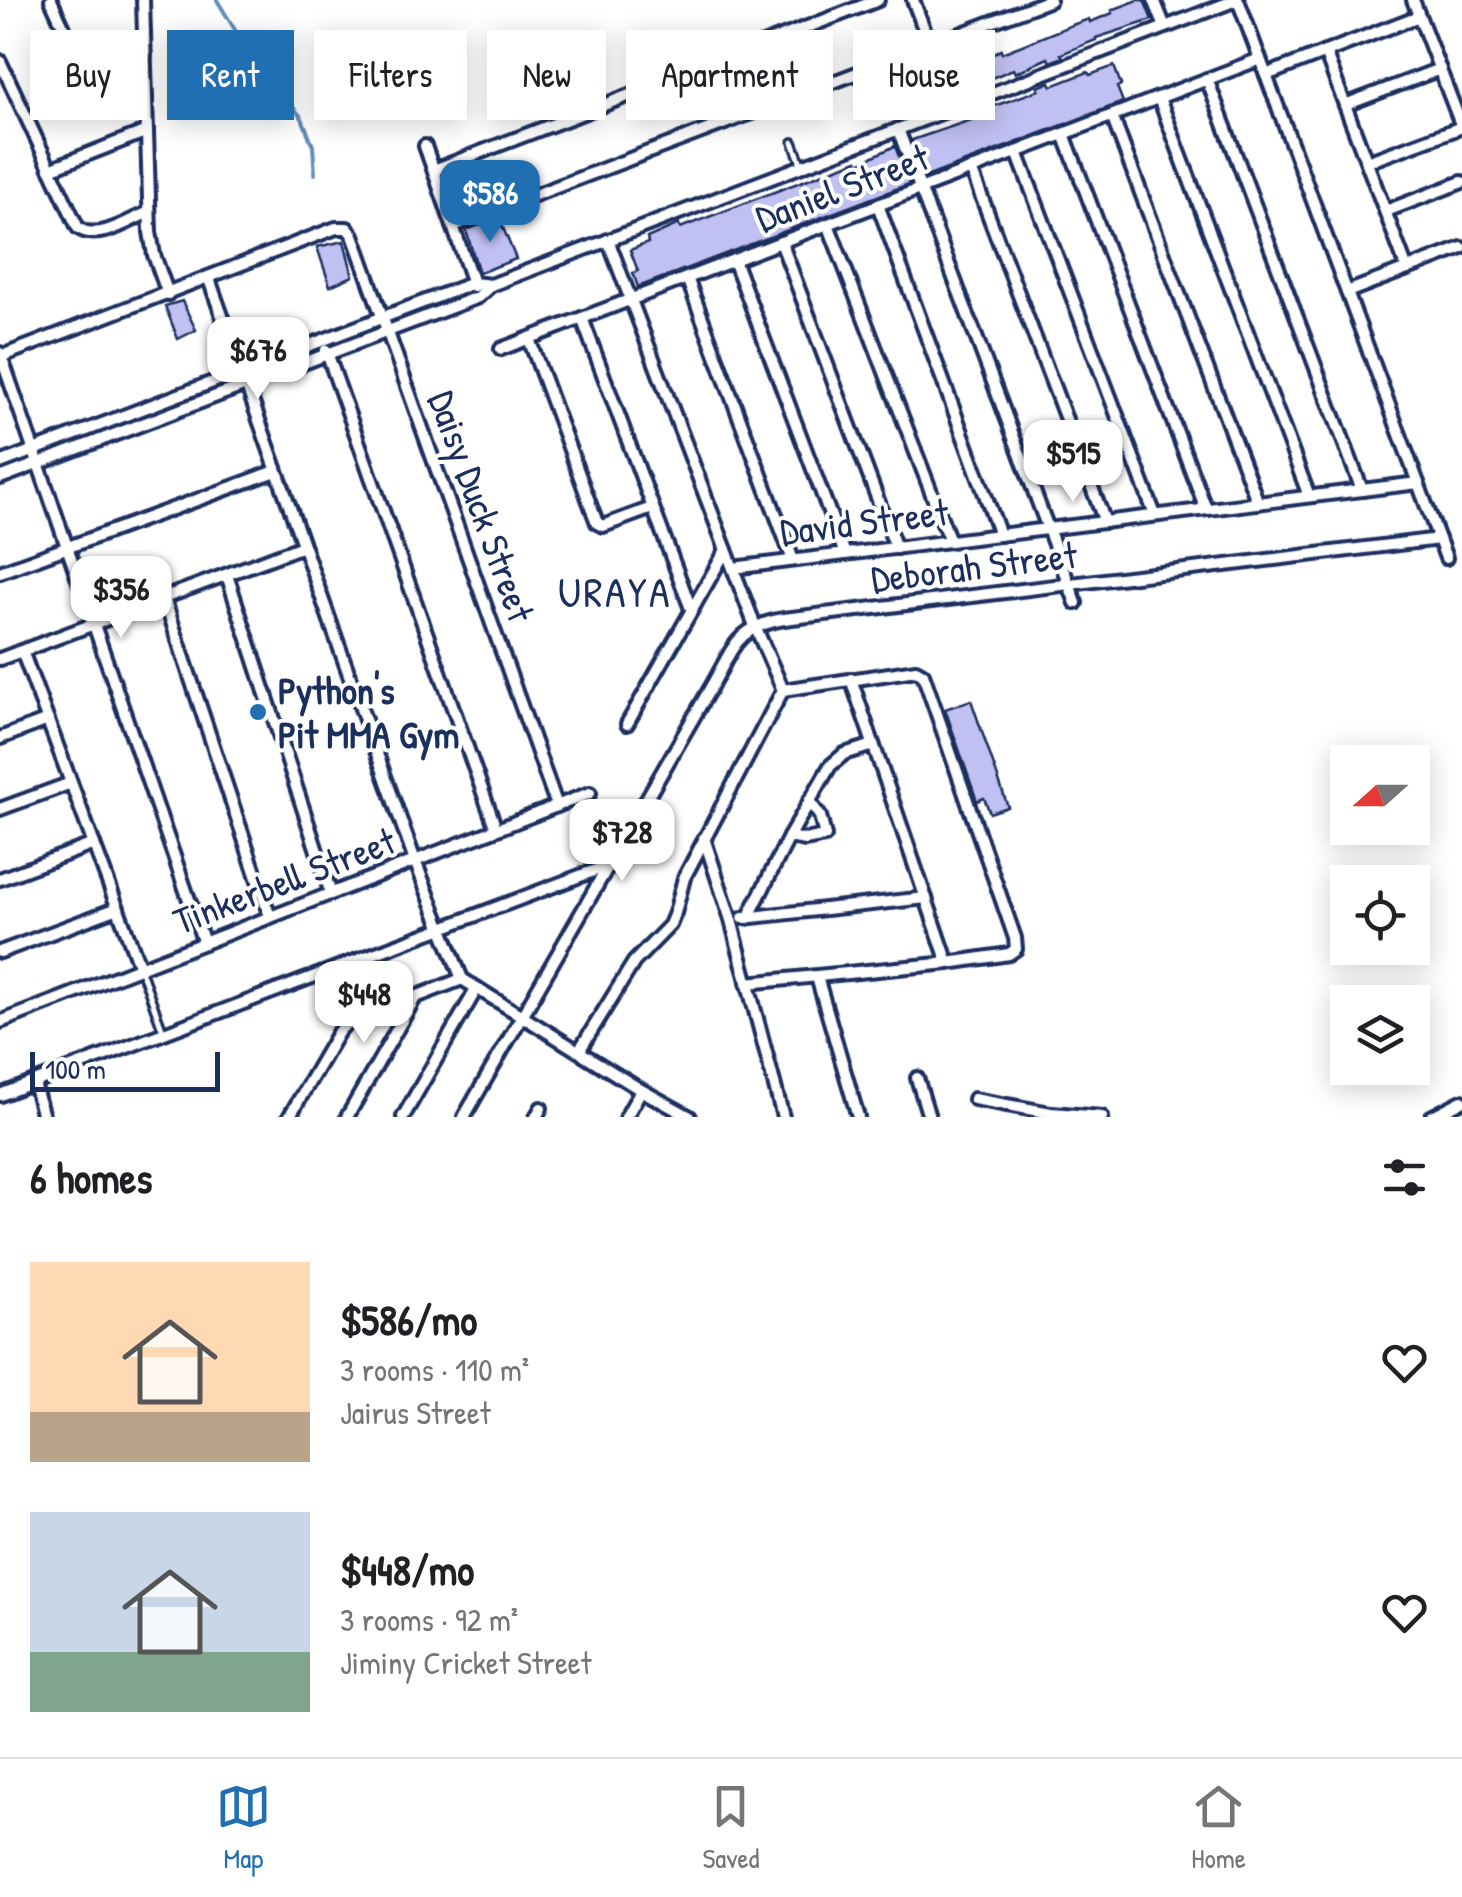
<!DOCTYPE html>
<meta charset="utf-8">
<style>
body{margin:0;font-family:"Patrick Hand",sans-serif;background:#f2f2f2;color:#202124;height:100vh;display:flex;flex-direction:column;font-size:38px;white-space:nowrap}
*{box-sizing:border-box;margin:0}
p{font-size:32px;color:#757577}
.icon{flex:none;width:55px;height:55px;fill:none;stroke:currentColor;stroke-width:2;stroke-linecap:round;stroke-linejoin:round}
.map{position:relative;height:1117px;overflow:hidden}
.details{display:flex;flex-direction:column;background:#fff;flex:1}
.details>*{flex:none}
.banner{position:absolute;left:30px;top:30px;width:1402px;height:90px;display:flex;gap:20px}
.needle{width:65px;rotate:249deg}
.buttons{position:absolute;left:1330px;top:745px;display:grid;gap:20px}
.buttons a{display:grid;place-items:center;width:100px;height:100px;border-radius:0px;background:#fff;box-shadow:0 5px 25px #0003;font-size:50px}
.scale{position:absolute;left:30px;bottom:25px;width:190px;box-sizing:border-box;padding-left:10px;border:5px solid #1b2f5e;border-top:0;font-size:28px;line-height:35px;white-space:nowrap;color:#1b2f5e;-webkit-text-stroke:8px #fff;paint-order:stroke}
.price{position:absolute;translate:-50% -85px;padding:0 22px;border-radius:20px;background:#fff;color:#222;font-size:32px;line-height:65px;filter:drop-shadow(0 2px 5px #0008)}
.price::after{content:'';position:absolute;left:50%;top:60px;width:30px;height:22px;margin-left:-15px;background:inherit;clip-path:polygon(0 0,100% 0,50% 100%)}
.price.selected{background:#1f6fb2;color:#fff}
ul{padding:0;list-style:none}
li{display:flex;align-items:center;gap:30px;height:250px;padding:0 30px}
li span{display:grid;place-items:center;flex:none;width:280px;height:200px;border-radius:0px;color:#555}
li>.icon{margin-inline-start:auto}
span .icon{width:120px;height:120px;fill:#fffc;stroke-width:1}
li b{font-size:42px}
h2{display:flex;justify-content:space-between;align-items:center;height:120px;padding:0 30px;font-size:42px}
.tag{padding:0 35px;border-radius:0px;background:#fff;box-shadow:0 5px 25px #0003;font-size:35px;line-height:90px}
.tag.selected{background:#1f6fb2;color:#fff}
.tab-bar{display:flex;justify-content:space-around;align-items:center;height:140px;border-top:2px solid #e0e0e0;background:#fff;font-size:28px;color:#757577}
.tab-bar a{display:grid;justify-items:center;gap:5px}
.tab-bar .selected{color:#1f6fb2}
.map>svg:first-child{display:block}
</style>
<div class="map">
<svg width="1462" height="1117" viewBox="0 0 1462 1117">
<rect width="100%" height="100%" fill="#fff"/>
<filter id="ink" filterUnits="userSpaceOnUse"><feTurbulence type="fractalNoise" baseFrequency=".01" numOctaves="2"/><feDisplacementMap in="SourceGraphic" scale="20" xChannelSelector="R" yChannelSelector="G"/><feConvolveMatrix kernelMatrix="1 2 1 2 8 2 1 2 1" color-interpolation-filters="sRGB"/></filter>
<g filter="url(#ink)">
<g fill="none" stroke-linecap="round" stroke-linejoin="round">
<polyline stroke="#638cb7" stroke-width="4" points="217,0 249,53 302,118 313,146 315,174"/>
</g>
<g fill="#c1c0f2" stroke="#1b2f5e" stroke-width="2.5">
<polygon points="1138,0 1144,0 1152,20 1096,38 1096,40 1061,54 1063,57 1050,62 1048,58 1015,73 1013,69 958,92 948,66 965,59 967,64 1001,50 1002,53 1072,25 1089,19 1090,22 1113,13 1112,10"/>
<polygon points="1114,66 1121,85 1117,87 1123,102 926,177 912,140 971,120 984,112 983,110 1039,90 1038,87 1050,82 1052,86 1088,72 1090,75"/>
<polygon points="895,146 909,184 638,287 633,273 638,271 630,250 648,243 647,238 679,224 680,228 858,160 859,163"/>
<polygon points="478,163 493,202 460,214 446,176"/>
<polygon points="499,218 516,259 479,273 466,230"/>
<polygon points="344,241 353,276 330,286 317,247"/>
<polygon points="182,301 196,330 178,339 165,306"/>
<polygon points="971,700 1008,807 990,813 984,798 977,801 945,709"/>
</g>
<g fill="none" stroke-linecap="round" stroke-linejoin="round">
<defs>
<g id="service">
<polyline points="793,142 802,166"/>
<polyline points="140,968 163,1031"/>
</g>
<g id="minor">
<polyline points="51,0 80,63 89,73 101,72 145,55"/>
<polyline points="143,0 150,232 154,255 168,294"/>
<polyline points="913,0 954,107"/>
<polyline points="1154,0 1165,27"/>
<polyline points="1238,0 1446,558"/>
<polyline points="1413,0 1462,127"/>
<polyline points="1325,52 1407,269"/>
<path d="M0,61L78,228C98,242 130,220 149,212"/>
<polyline points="1266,75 1419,16"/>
<polyline points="1207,79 1362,490"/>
<polyline points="1159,98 1309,496"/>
<polyline points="1345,105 1440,69"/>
<polyline points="1112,116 1258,503"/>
<polyline points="898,129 1076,603"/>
<polyline points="1064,134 1206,509"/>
<polyline points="425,146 474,286"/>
<polyline points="1017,152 1155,515"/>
<polyline points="1367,162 1462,127"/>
<polyline points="50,169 147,131"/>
<polyline points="971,169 1105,522"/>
<polyline points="434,170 878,0"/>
<polyline points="878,205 1000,535"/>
<polyline points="1386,211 1462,182"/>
<polyline points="828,224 950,541"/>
<polyline points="453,226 1050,0"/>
<polyline points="608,240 755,626 783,690"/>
<polyline points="781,242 896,548"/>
<polyline points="734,260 845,554"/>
<polyline points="687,278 793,560"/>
<polyline points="209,279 415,861 462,979"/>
<polyline points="1347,292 1462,248"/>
<polyline points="582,318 691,609"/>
<polyline points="529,339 597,523 603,526 652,508"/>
<polyline points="501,349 1260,59"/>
<polyline points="326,350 496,829"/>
<polyline points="0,353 204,943"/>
<polyline points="2,356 336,228 347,228 353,235 557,806"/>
<polyline points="0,463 473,283 491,285"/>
<polyline points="0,478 478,297 491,285 1236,0"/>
<polyline points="733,568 1418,483"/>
<polyline points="0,572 276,471"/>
<polyline points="227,575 331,894"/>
<polyline points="164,598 270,917"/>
<polyline points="22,651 140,968"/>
<polyline points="0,659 303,546"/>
<polyline points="851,679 948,963"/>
<polyline points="627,724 726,550"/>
<polyline points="0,738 48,720"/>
<polyline points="0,809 71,783"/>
<polyline points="789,837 805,840 825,836 820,816 809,801"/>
<polyline points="704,838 731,920 783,1117"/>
<polyline points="0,879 94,844"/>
<polyline points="743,918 926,898"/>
<polyline points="748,918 789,837 830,766 844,754 873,745"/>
<polyline points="0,952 118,908"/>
<polyline points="817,977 858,1117"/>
<polyline points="462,979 641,1090 690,1117"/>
<polyline points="747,983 948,963 1009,954 1016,949 1015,938 923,674 916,670 783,690"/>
<polyline points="0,1022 590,793"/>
<polyline points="579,1051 634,962 670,925 675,913 684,878 783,690"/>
<polyline points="917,1078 929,1117"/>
<polyline points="34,1083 43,1117"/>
<polyline points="0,1095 609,865"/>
<polyline points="974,1099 1051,1113 1102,1117"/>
<polyline points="289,1117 339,1031 346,1024 462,979"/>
<polyline points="347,1117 416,996"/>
<polyline points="403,1117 477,988"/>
<path d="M464,1117L711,687C734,648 735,627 784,619L1439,539"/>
<polyline points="536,1117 541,1108"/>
<polyline points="626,1117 641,1090"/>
<polyline points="1431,1117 1462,1101"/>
</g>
</defs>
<use href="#service" stroke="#1b2f5e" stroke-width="12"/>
<use href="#minor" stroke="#1b2f5e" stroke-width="18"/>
<use href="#service" stroke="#fff" stroke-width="5"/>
<use href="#minor" stroke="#fff" stroke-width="10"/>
</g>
</g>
<circle fill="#1f6fb2" stroke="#fff" stroke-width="4" cx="258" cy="712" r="10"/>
<g text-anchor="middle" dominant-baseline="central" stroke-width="8" stroke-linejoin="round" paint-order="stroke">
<g font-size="38" fill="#1b2f5e" stroke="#fff">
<text transform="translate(842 187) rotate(-21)">Daniel Street</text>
<text transform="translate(482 506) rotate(70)">Daisy Duck Street</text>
<text transform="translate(864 521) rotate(-7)">David Street</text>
<text transform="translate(974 566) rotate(-7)">Deborah Street</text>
<text transform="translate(284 880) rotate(-21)">Tinkerbell Street</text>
</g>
<g font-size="38" font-weight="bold" fill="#1b2f5e" stroke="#fff" text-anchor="start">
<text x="278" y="690">Python's<tspan x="278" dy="44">Pit MMA Gym</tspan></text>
</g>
<g font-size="42" letter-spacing="2.5" fill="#1b2f5e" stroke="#fff">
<text x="615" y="591">URAYA</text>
</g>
</g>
</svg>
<div class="buttons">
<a><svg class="needle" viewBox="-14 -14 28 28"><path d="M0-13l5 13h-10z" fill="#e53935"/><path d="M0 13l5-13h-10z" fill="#757577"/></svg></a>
<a><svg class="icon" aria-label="locate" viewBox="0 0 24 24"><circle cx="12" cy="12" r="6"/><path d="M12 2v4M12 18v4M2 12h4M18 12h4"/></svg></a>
<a><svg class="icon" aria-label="layers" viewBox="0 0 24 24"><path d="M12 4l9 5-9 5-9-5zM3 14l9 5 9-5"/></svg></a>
</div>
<div class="scale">100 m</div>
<b class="price selected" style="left:490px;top:245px">$586</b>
<b class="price" style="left:258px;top:402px">$676</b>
<b class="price" style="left:1073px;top:505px">$515</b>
<b class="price" style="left:121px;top:641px">$356</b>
<b class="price" style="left:622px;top:884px">$728</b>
<b class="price" style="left:364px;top:1046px">$448</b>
<div class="banner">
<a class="tag">Buy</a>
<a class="tag selected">Rent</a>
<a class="tag">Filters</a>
<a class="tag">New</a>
<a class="tag">Apartment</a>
<a class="tag">House</a>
</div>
</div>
<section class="details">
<h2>6 homes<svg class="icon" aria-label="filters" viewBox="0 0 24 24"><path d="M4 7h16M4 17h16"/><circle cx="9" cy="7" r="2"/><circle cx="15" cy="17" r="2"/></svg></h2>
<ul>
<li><span style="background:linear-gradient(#ffd9b3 75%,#b9a48a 0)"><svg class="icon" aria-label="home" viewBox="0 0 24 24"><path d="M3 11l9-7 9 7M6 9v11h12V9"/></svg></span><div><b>$586/mo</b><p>3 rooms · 110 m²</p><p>Jairus Street</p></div><svg class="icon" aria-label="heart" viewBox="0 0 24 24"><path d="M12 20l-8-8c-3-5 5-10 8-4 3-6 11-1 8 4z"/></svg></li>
<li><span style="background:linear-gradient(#c9d6e8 70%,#7fa58c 0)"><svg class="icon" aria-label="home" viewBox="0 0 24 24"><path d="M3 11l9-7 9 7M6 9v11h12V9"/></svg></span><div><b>$448/mo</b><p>3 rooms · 92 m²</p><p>Jiminy Cricket Street</p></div><svg class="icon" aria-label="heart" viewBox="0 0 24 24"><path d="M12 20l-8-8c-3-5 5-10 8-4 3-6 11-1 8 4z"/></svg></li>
</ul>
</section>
<nav class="tab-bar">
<a class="selected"><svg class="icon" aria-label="map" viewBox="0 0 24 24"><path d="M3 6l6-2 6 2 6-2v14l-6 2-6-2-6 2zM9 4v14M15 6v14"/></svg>Map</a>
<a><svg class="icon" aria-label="saved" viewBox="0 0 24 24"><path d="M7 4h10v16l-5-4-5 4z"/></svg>Saved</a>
<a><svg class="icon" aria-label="home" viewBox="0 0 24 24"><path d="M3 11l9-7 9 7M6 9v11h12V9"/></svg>Home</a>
</nav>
